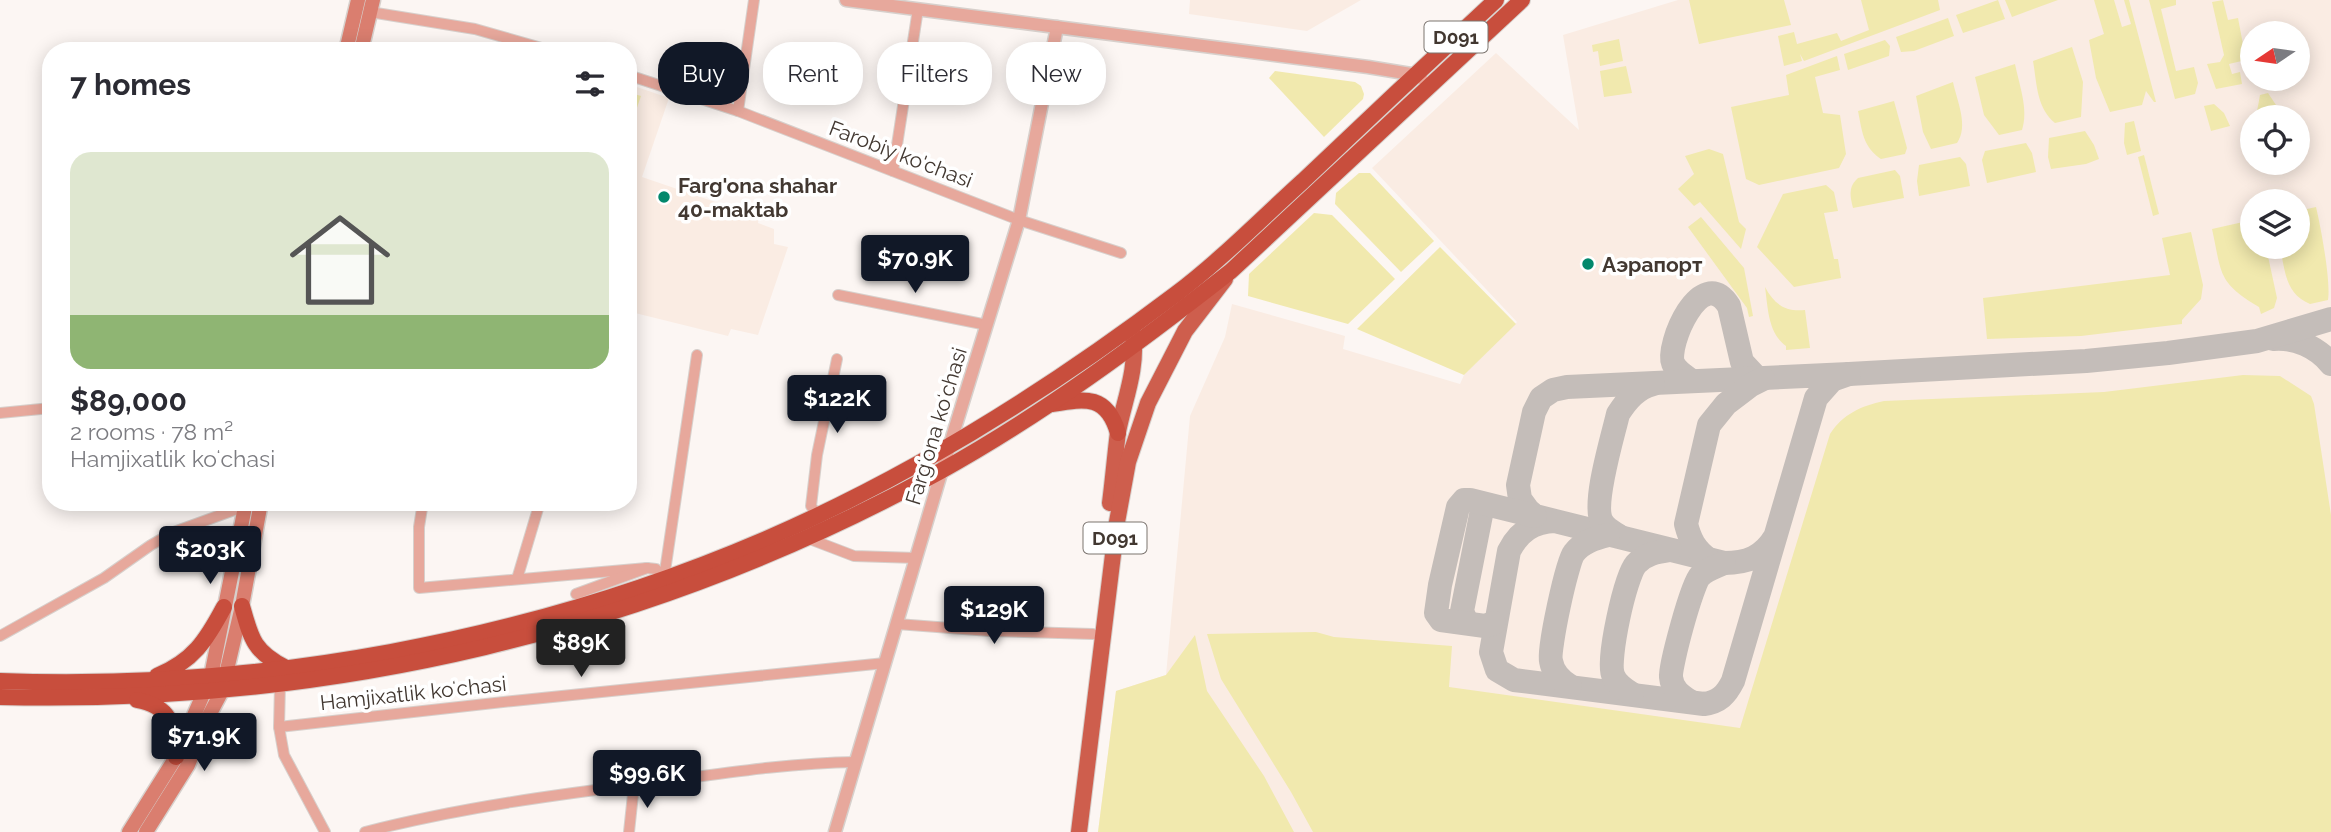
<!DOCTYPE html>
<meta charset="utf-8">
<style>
body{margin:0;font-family:Raleway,sans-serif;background:#f7f7f7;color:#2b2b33;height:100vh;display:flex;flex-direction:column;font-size:26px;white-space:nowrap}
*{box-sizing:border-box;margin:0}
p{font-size:23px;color:#7c7c81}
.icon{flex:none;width:38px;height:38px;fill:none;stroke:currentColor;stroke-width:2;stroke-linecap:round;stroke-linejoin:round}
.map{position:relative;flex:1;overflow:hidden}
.details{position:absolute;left:42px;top:42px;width:595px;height:469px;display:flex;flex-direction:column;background:#fff;border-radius:28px;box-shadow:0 4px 18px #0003}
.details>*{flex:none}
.banner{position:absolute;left:658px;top:42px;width:665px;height:63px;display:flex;gap:14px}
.needle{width:46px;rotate:257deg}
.controls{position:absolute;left:2240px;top:21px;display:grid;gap:14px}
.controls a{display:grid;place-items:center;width:70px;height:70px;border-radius:50%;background:#fff;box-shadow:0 4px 18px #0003;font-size:35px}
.price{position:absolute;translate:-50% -60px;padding:0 16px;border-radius:7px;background:#111827;color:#fff;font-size:23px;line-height:46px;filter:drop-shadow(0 2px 4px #0008)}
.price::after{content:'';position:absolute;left:50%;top:42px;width:21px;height:16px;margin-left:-10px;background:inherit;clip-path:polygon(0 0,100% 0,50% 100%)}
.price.active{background:#222;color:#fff}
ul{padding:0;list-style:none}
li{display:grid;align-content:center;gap:14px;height:371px;padding:0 28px}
li span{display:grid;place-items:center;height:217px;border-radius:21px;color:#555}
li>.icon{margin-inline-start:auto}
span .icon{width:126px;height:126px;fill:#fffc;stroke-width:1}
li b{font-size:30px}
h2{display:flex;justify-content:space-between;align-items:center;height:84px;padding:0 28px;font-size:30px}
.chip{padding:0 24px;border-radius:28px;background:#fff;box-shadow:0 4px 18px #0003;font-size:24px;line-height:63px}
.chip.active{background:#111827;color:#fff}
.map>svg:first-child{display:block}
</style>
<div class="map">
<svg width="2331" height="832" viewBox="0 0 2331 832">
<rect width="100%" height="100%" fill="#fcf6f3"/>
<g fill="#faece3" fill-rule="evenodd">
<polygon points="1190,0 1361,0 1307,31 1189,14"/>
<path d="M1678,0H2331V832H1098L1116,691L1166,675L1190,416L1225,337L1232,304L1345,336L1343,349L1460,384L1464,375L1517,322L1372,168L1496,53L1579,130L1563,35ZM2252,33H2298V79H2252ZM2252,117H2298V163H2252ZM2252,201H2298V247H2252Z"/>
<polygon points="628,84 669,98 642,177 759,217 758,223 774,229 774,244 788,247 758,335 731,329 728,336 635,313 632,316 628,315"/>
</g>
<g fill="#f1e9ae">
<polygon points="1689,0 1784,0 1791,25 1699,44"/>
<polygon points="1861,0 1938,0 1940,10 1804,61 1800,54 1802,61 1784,66 1778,36 1794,32 1797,44 1837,33 1841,41 1869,30"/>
<polygon points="1998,0 2005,19 1963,33 1956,15"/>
<polygon points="2005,0 2058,0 2012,17"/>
<polygon points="2094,0 2114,0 2122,27 2131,24 2124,0 2129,0 2156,102 2154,102 2146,91 2142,105 2110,112 2096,78 2089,40 2104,34"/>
<polygon points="2149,0 2176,0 2176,5 2161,9 2176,71 2194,67 2198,83 2195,94 2175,99"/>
<polygon points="2223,0 2228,20 2238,18 2246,60 2229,64 2232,74 2240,72 2242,84 2216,89 2207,64 2220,62 2224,55 2212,2"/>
<polygon points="1948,18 1954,36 1914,51 1901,52 1896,37"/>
<polygon points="1619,39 1623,61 1600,66 1598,51 1593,52 1592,45"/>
<polygon points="1885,40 1890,46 1889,56 1848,70 1844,54"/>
<path d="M2072,47L2083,82L2081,117L2055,123C2036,107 2037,83 2033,61Z"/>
<polygon points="1837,56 1840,70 1815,77 1823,113 1840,115 1846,154 1839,168 1759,185 1746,179 1731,107 1789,95 1786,75"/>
<path d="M2015,64C2019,84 2029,110 2022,130L1999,135L1984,115L1975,77Z"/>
<polygon points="1626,66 1632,93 1604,97 1600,71"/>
<polygon points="1275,71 1355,82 1361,86 1364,94 1363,99 1324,137 1269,78"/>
<path d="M1953,82C1957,101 1969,126 1957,143L1931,149L1923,132L1916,96Z"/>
<polygon points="628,92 641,96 632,122 628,120"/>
<polygon points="2268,93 2284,117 2256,117 2260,95"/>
<path d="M1894,101L1907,148L1905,154L1881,159C1863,147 1862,131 1858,111Z"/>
<polygon points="2214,104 2224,113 2230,126 2211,131 2204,106"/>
<polygon points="2134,121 2141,151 2127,155 2124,143 2125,123"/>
<polygon points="2085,131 2094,145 2099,159 2086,164 2051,169 2048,157 2049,138"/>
<polygon points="2026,143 2032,153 2036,172 1987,183 1982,160 1985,151"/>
<polygon points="1709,149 1723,154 1739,222 1746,229 1741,249 1700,202 1694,206 1678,189 1694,174 1685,156"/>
<polygon points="2144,155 2159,214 2153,216 2138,157"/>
<polygon points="1960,157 1966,164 1970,186 1919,196 1917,181 1919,165"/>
<path d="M1895,170L1900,176L1904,198L1853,208C1850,196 1848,187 1858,178Z"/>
<polygon points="1359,173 1370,173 1434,241 1401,272 1335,204 1336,193"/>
<polygon points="1826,185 1834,192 1838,211 1824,213 1834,259 1838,259 1841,278 1794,287 1757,247 1783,194"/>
<path d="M2316,207C2321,228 2331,282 2328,300L2310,304C2285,294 2285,270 2280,247H2298V211Z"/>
<polygon points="1314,213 1332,215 1395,279 1348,324 1248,296 1249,274"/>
<polygon points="1701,217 1744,268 1753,316 1749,317 1747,308 1688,227"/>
<path d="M2252,220V247H2266L2277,298L2274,308L2261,314L2259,307C2217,282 2222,274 2212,229Z"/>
<polygon points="2191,232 2203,285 2201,299 2182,320 2182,324 2081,336 1987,339 1983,298 2170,275 2162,238"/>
<polygon points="1440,247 1516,324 1464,375 1357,329"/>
<path d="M1765,287C1774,304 1785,312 1805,310L1810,348L1786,350V346C1768,333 1768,308 1765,287Z"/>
<path d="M2243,375L2280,376L2311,396L2314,404L2331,515V832H1313L1291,792L1221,679L1207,634L1316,632L1334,637L1452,646L1449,687L1740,728L1830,434C1843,414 1861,406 1884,401L2104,392Z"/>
<polygon points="1195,635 1207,691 1264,776 1294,832 1098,832 1116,691 1166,675"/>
</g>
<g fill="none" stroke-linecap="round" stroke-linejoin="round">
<g stroke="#c4bdb9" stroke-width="24">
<path d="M2273,339C2295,337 2317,347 2331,364"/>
<polyline points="1849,374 2086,361 2168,353 2257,341 2331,319"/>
<path d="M1692,381C1685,376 1676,371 1673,363C1666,346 1701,262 1729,306L1742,362L1757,378"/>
<path d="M1555,521C1533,522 1519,531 1509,551L1491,652L1497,670L1514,680L1704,704C1719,702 1726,695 1733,681L1816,398L1832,380L1849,374L1567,387L1553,390L1541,398L1534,412L1518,485L1520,499L1528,510L1535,516L1724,563C1747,563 1763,557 1775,537"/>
<path d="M1619,536C1613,532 1606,529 1602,522C1592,504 1613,436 1618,414C1627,400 1637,388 1653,384"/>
<path d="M1708,559C1695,549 1690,540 1686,524L1709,425L1726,404L1751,385L1763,379"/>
<polyline points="1467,623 1462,611 1482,510 1488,505"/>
<polyline points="1494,623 1485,626 1441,620 1436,613 1440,585 1458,507 1464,500 1470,500 1535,516"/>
<path d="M1570,686C1560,680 1553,673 1551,661C1548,650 1567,562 1574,553C1582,542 1595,538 1608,535"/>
<path d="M1632,694C1624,689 1616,684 1613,675C1607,660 1625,577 1636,564C1645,554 1657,552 1670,550"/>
<path d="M1691,702C1682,696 1672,690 1671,677C1670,666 1692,584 1700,576C1707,569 1716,567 1724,563"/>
</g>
<defs>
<g id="minor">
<polyline points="370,12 475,29 552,51"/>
<polyline points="628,75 738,111 1019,220 1121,253"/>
<polyline points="738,111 754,0"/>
<polyline points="893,171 918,9"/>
<polyline points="838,295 987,325"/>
<polyline points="0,413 51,408"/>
<polyline points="423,502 419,527 419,588 647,568"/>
<polyline points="817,515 811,506 817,455 837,359"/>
<polyline points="807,538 854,556 916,558"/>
<polyline points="664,578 697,355"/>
<polyline points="517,579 540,502"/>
<polyline points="576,594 647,568 656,569 664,578"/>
<polyline points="897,624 990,631 1093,634"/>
<polyline points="0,636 104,578 151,545 174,532 245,506"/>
<polyline points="280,685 279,727 284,755 325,832"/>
<polyline points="279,727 513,701 885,663"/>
<path d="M365,832C462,807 560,794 659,782C725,773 790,763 856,762"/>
<polyline points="629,832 634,785"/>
</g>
<g id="tertiary">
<polyline points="846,0 1368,67 1417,75 1421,78"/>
<polyline points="835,832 942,470 1019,220 1057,27"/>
</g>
<g id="secondary">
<polyline points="346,51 358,0"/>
<polyline points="361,51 373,0"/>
<polyline points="129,832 176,757 211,676 246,502"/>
<polyline points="146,832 188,765 204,725 222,691 242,606 261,502"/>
</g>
<g id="primary">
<path d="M1110,503C1113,480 1115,456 1118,432C1124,401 1138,368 1133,335"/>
<polyline points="1079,832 1117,522 1128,462 1148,403 1185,331 1225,279"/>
</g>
<g id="trunk">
<path d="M1053,404C1086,398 1107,395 1118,433"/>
<path d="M242,606C251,639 254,652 286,668"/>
<path d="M157,676C193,661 206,641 224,607"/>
<path d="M0,681C257,691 529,641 766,539C912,476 1049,390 1176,294C1221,260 1261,219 1303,181C1367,120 1431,60 1496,0"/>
<path d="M0,697C330,705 649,631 939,472C1042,415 1138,344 1231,271L1522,0"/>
<path d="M137,700C173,707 173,726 176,757"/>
</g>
</defs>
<use href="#minor" stroke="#d7d0cc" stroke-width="12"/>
<use href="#tertiary" stroke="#d7d0cc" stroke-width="15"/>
<use href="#secondary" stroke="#d7d0cc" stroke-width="17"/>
<use href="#primary" stroke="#d7d0cc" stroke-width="18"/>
<use href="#trunk" stroke="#d7d0cc" stroke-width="18"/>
<use href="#minor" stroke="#e7a89c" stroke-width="10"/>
<use href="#tertiary" stroke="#e7a89c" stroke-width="12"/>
<use href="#secondary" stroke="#da7e6f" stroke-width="14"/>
<use href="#primary" stroke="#ce5e4d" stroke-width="16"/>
<use href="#trunk" stroke="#c84e3d" stroke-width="16"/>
</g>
<g fill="#02886c" stroke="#fff" stroke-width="2.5">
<circle cx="664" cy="197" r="7"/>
<circle cx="1588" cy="264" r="7"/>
</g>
<g text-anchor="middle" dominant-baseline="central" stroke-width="7" stroke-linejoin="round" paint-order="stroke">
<g fill="#fff" stroke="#7b746f" stroke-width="2">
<rect x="1424.5" y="21.5" width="63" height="31" rx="5"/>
<rect x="1083.5" y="522.5" width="63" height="31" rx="5"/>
</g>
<g font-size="19" font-weight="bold" fill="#423831">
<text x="1456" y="37">D091</text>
<text x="1115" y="538">D091</text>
</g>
<g font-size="21" fill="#423831" stroke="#fff">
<text transform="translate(901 154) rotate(21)">Farobiy ko'chasi</text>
<text transform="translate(936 426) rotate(-73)">Fargʻona koʻchasi</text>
<text transform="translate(413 693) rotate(-6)">Hamjixatlik koʻchasi</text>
</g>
<g font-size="21" font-weight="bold" fill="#423831" stroke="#fff" text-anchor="start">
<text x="678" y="185">Farg'ona shahar<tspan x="678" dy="24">40-maktab</tspan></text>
<text x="1602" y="264">Аэрапорт</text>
</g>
</g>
</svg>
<div class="controls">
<a><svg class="needle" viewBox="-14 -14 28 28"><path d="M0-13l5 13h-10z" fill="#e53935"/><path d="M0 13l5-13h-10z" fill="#7c7c81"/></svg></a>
<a><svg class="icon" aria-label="locate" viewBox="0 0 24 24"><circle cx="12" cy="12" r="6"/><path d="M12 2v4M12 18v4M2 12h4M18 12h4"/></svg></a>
<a><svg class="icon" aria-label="layers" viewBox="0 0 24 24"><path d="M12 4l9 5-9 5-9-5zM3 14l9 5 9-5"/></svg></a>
</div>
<b class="price" style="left:915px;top:295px">$70.9K</b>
<b class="price" style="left:837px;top:435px">$122K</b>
<b class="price" style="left:210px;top:586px">$203K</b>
<b class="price" style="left:994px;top:646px">$129K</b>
<b class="price active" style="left:581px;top:679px">$89K</b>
<b class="price" style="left:204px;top:773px">$71.9K</b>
<b class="price" style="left:647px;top:810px">$99.6K</b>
<div class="banner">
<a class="chip active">Buy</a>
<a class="chip">Rent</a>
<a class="chip">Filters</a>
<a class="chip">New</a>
</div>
<section class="details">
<h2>7 homes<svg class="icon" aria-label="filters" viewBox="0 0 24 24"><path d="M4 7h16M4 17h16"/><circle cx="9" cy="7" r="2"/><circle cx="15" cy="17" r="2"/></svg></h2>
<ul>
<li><span style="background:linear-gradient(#dfe7d0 75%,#8fb573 0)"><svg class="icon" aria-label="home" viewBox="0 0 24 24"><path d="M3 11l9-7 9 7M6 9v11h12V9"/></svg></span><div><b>$89,000</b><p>2 rooms · 78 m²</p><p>Hamjixatlik koʻchasi</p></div></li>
</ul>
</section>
</div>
